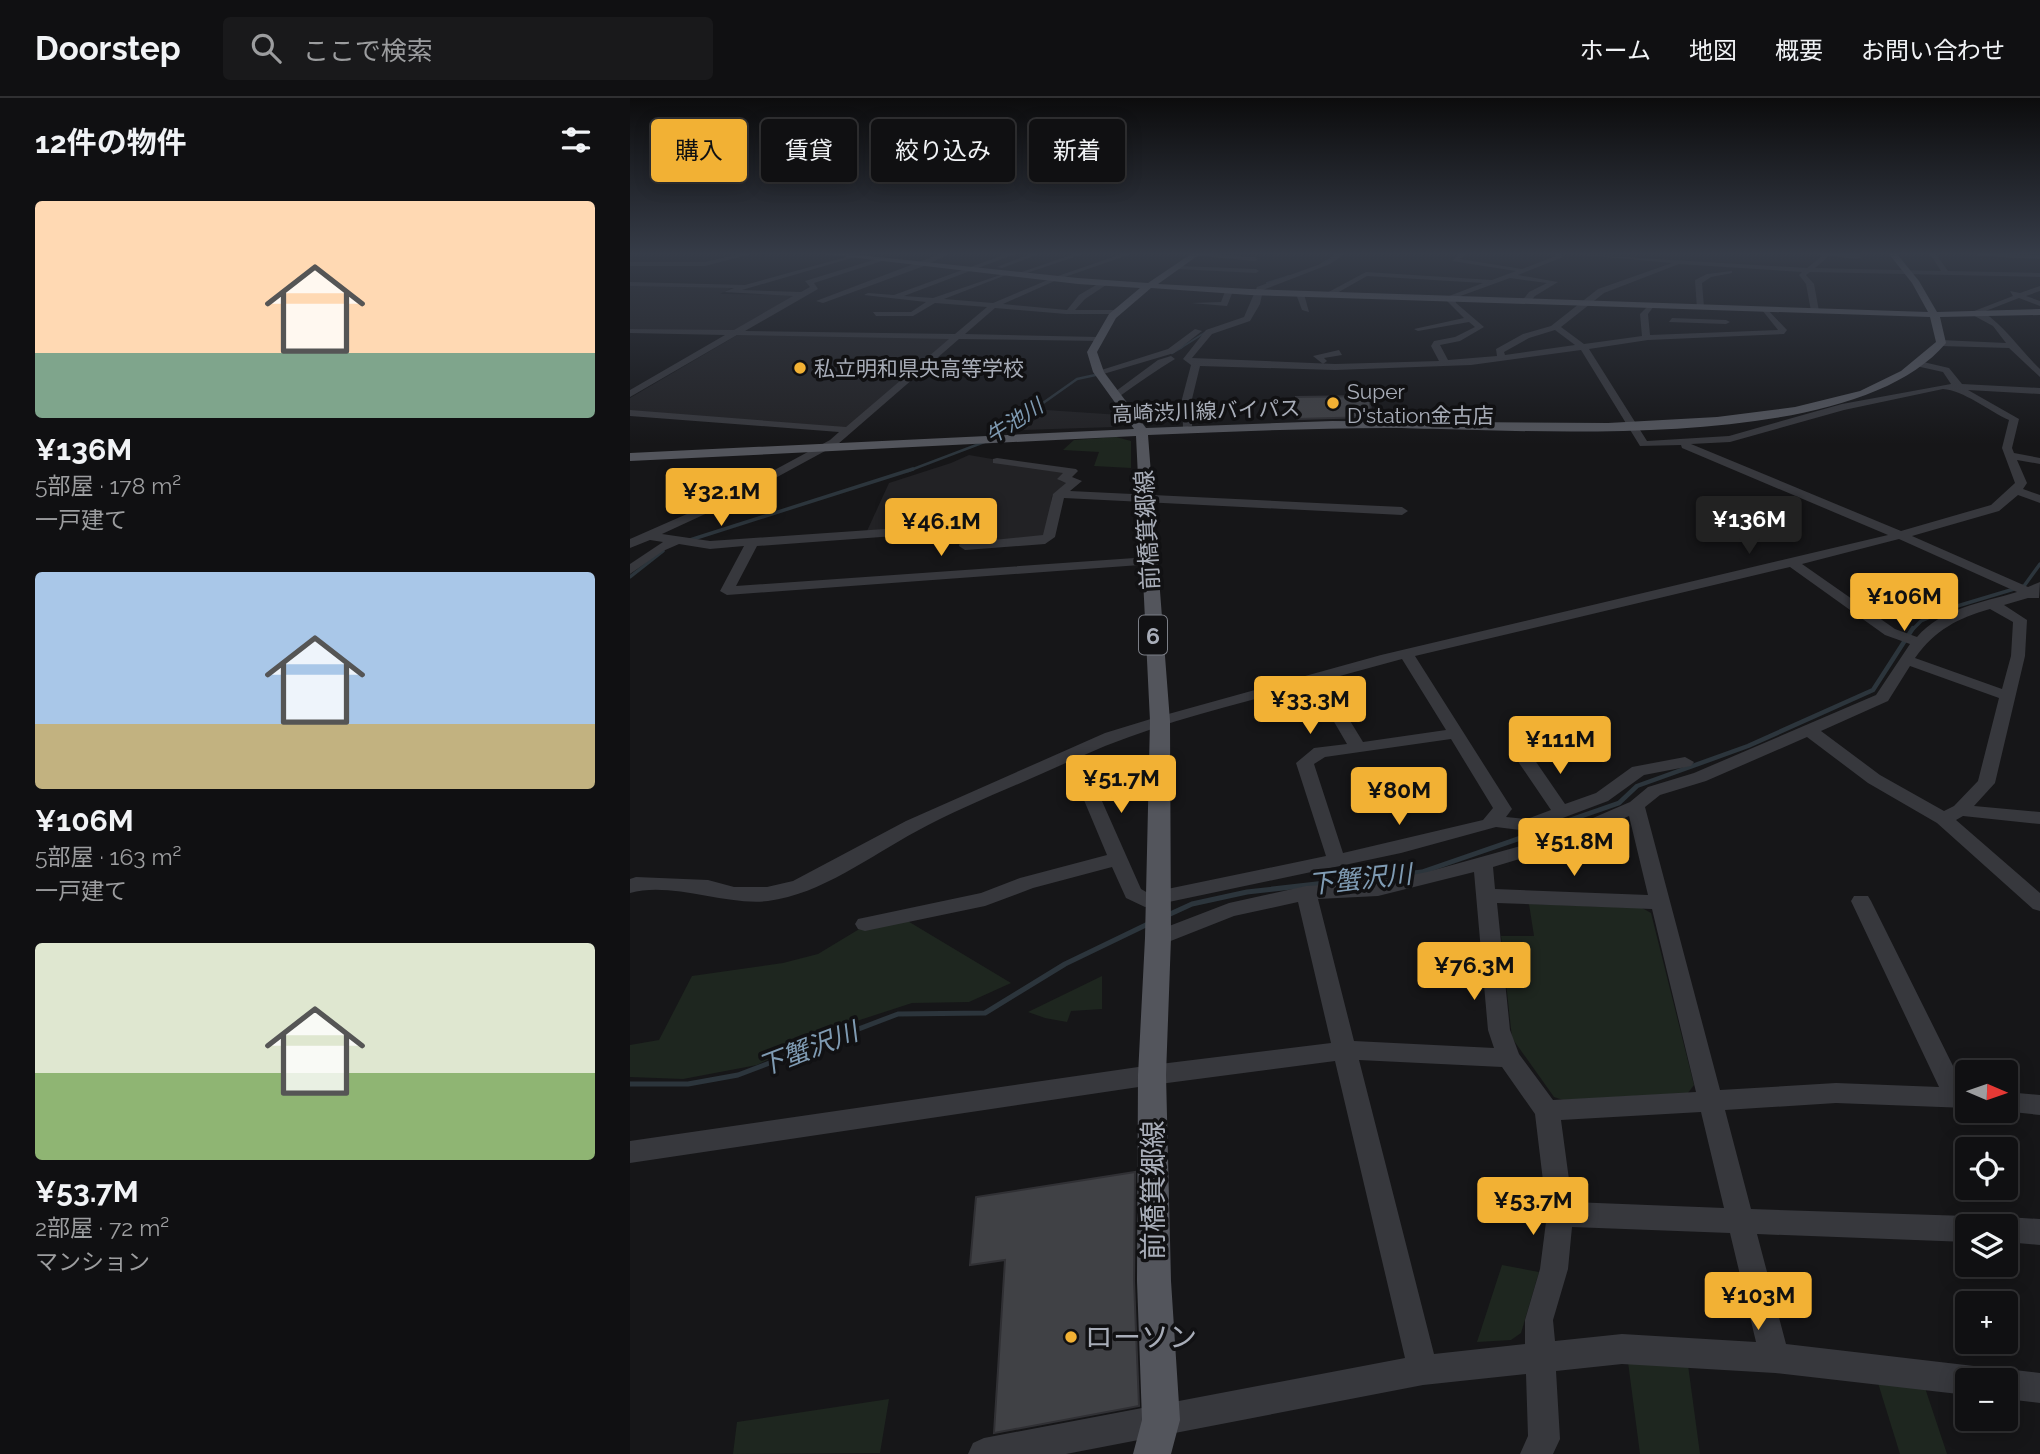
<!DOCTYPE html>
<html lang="ja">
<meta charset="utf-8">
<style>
body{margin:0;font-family:Raleway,"Noto Sans JP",sans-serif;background:#19191b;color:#f1f3f6;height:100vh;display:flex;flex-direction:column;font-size:26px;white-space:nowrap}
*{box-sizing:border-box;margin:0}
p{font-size:23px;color:#9c9d9f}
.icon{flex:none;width:38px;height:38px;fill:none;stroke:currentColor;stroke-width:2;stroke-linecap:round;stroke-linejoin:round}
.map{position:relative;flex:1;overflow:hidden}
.sheet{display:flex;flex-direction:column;background:#101012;width:630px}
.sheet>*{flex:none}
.top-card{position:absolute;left:21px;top:21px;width:665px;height:63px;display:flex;gap:14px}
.needle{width:46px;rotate:92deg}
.controls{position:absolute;left:1325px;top:962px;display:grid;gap:14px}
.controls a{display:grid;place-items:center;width:63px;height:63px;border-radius:7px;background:#101012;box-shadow:0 4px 18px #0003,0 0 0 2px #303032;font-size:35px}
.price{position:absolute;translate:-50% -60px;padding:0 16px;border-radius:7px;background:#f2b134;color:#111;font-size:23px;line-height:46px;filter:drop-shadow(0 2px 4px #0008)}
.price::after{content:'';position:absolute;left:50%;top:42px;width:21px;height:16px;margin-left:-10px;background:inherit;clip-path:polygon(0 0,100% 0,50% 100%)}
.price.on{background:#222;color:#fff}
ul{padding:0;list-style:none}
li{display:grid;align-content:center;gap:14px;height:371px;padding:0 35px}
li span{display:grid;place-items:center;height:217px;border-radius:7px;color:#555}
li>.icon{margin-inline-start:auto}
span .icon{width:126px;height:126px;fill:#fffc;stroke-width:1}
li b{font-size:30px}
h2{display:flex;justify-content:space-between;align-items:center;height:84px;padding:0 35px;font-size:30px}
.tag{padding:0 24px;border-radius:7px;background:#101012;box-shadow:0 4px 18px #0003,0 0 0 2px #303032;font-size:24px;line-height:63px}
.tag.on{background:#f2b134;color:#111}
header{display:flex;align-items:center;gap:42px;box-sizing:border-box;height:98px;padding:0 35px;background:#101012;border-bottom:2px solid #303032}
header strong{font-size:33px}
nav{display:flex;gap:38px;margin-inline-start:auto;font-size:24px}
.search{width:490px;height:63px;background:#19191b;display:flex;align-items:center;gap:18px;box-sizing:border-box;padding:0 24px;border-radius:7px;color:#9c9d9f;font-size:26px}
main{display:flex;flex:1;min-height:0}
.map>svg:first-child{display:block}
</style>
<header>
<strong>Doorstep</strong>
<div class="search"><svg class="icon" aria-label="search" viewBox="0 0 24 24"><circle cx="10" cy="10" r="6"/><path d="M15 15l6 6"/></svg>ここで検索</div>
<nav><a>ホーム</a><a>地図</a><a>概要</a><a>お問い合わせ</a></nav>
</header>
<main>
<section class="sheet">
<h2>12件の物件<svg class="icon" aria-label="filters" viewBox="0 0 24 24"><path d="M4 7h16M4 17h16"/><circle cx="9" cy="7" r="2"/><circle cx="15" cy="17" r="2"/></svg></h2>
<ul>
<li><span style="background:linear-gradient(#ffd9b3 70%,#7fa58c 0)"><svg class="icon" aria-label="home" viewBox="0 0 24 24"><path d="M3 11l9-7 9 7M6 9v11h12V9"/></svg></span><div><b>¥136M</b><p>5部屋 · 178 m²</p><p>一戸建て</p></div></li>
<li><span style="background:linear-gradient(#a9c7e8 70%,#c2b280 0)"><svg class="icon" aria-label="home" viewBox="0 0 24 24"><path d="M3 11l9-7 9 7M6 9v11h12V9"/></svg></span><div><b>¥106M</b><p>5部屋 · 163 m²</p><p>一戸建て</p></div></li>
<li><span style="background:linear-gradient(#dfe7d0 60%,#8fb573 0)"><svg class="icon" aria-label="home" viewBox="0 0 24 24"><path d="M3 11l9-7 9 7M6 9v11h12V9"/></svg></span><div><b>¥53.7M</b><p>2部屋 · 72 m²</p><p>マンション</p></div></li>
</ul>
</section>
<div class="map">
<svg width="1410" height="1356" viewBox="0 0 1410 1356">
<rect width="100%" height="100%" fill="#161618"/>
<g fill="#222225">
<polygon points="0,187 105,188 90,196 166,197 104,233 0,232"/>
<polygon points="109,236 324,240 218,330 0,313 0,300"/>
<polygon points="416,312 491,317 495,324 484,329 393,332"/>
<polygon points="339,357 436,374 430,383 438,384 422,398 416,439 344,446 340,444 344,430 237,433 259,385 321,365"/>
</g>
<g fill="#1e261f">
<polygon points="486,339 501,343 501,370 464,368 469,354 433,352 444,342"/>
<polygon points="899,806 1012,810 1021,815 1064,987 1058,995 933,1002 924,999 882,940 871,838 904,838"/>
<polygon points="276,822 381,885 339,904 282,905 199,932 127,967 53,981 0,979 0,947 29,942 62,878 153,865 188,856 231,830"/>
<polygon points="472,878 472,911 441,913 437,924 415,920 398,914"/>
<polygon points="872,1167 909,1174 891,1235 881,1242 847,1244"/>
<polygon points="998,1264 1058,1267 1070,1356 1010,1356"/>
<polygon points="1248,1285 1295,1290 1317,1356 1270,1356"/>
<polygon points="259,1301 250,1355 103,1356 107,1324"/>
</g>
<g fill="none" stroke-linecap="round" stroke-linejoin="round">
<g stroke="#2c353c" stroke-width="2">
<polyline points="690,167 707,156"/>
<polyline points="637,185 659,178"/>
<polyline points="549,251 579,232"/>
</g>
<g stroke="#2c353c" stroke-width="2.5">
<polyline points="542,255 552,249"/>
<polyline points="365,339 447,281 470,276"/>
<polyline points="278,373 357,343"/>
</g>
<g stroke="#2c353c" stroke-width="3.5">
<polyline points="60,442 283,371"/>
<polyline points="0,479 33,453"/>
<polyline points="1282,532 1291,523 1324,509 1394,488 1410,466"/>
</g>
<polyline stroke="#2c353c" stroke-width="4.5" points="894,738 989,705 1007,688 1118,648 1243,592 1283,530"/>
<g stroke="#2c353c" stroke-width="5">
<polyline points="538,817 562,806 617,794 792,774 899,737"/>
<polyline points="0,986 58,986 108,977 268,916 355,915 435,866 520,825"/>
</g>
</g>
<g fill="#404145" stroke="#303034" stroke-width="2">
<polygon points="739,298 742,319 667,321 666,299"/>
<polygon points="505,1074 504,1183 509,1308 364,1335 375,1162 340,1167 346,1099"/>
</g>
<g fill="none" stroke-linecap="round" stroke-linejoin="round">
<g fill="#37383d" fill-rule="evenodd">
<polygon points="110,156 121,156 75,168 0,168 0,164 75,164"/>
<polygon points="310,156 319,156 294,168 193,205 186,203"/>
<polygon points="376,156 385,156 274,198 303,200 376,175 376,177 314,201 363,205 425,179 492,156 501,156 429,181 373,206 437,212 449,197 473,183 476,187 455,201 445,212 484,212 487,216 436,216 365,210 335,236 468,239 471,243 329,241 208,346 99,405 32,436 80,443 341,425 347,429 343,444 413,437 423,396 436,385 427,381 433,375 363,365 363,361 367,360 446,371 448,373 442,379 452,383 440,393 729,407 772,409 778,413 772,417 434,400 425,439 415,446 335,452 329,448 333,433 127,448 106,488 519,459 524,460 524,466 97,497 90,493 114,448 80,451 49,446 33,453 0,476 0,466 33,444 20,442 0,450 0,441 91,401 200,342 209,334 0,318 0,312 216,329 319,241 107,237 0,299 0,292 95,237 0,235 0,231 104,232 163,198 94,194 104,190 0,188 0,184 115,187 220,158 225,159 112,192 171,194 180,189 175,183 250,160 252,163 184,185 188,191 115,233 325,236 357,209 305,205 283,218 246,218 243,214 281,214 296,204 234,197 238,195 264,197"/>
<polygon points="400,156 409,156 372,170 367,169"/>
<polygon points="444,156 453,156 388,178 383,177"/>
<polygon points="577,156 625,159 628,161 625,163 560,157"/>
<path d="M708,156H715L700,166L633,192L630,206L620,223L582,236L562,260L705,266L809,263L801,248L804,243L825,239L845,229L839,224L788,233L784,231L834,220L814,200L853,185L737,178L700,199L693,197L736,174L862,182L886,173L822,163L829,156H836L830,161L892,171L926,158L925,156H931L933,159L888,177L928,184L905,198L899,205L892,203L899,194L917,185L880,180L825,200L826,205L854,229L830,243L810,247L818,262L867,258L866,251L893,236L921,228L968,191L1042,165L943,156L1177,170L1192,158L1190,156H1230L1231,159L1228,161L1199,158L1185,170L1311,173L1300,156H1306L1318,173L1410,175V179L1180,174L1176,177L1184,186L1189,213L1185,215L1181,213L1176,186L1169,177L1172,174L1049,166L974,195L931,229L954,246L1012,238L1010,216L1020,206L1024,208L1018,216L1020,237L1148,232L1132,212L1136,210L1157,232L1154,236L1018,242L959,251L1017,343L1099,338L1212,306L1321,286L1313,274L1286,268V264L1289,263L1319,270L1332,286L1410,290V296L1338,292L1389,321L1382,350L1384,355L1410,360V366L1387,362L1397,385L1393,391L1410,397V405L1388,397L1369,413L1282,438L1398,489L1410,484L1409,500H1398L1374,507L1397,522L1395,558L1365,685L1344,708L1410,714V726L1333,718L1326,722L1410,795V813L1403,811L1307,725L1238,685L1177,639L1076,683L1030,697L1015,709L1090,992L1206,985L1309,989L1221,803L1224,798H1238L1241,803L1334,990H1337V1010L1206,1005L1095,1012L1121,1111L1337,1118L1347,1122L1349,1129H1337V1144L1127,1136L1156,1246L1344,1268L1355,1272L1359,1283H1337V1297L1145,1275L992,1266L926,1273L930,1341L923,1356H890L898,1338L896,1276L793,1287L436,1356H338L343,1345L354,1340L775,1260L705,963L522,987L0,1065V1043L522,967L701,945L668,804L604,818L528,848L521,845L518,840L521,835L599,805L676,788L748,784L797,774L912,742L1000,704L1018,689L1064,675L1246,597L1280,546L1255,537L1160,469L785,558L882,711L876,719L897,721L921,712L887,662L890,658H902L935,706L966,695L1002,669L1055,659L1064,664L1061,668L1014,677L978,703L898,733L866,729L771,755L515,809L496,800L482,769L403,790L355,808L235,833L228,831L225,826L228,821L351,795L390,780L477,757L438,664C388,687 335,707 287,733C240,758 192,796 138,803C96,808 41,783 0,795V781L6,779L78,782L104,789H137L163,783L276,723L475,635L524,620L751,557L1258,437L1052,350L1051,347L1010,348L951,252L841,267L705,272L570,268L562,301V328L553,330L552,301L561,267L553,261L576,232L614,219L627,189L696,164ZM925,232L945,247L875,257L874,254L899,240ZM1313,291C1333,292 1359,313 1379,322L1372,350L1385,385L1361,407L1271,433L1061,346L1100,344L1214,312ZM1269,441L1387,494C1351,505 1312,510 1287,539L1265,531L1172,466ZM1360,511L1383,524L1381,558L1372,591L1285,560C1305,532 1328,520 1360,511ZM772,561L816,632L733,644L695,582ZM1280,568L1369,600L1348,683L1324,708L1314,713L1250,677L1191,633L1258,603ZM682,586L717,646L684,650L666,665L696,758L518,795L511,791L452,658C526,625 604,607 682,586ZM821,641L863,710L853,722L713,755L684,666L695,659ZM999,718L1018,797L865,791L863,769L926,750ZM844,774L858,932L864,950L724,943L688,801L748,798ZM867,805L1022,811L1066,994L923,1002L889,956L880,932ZM729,962L872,969L905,1016L917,1116L910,1171L895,1222V1246L804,1256ZM1071,1014L1094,1110L942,1104L931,1022ZM942,1129L1100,1135L1126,1244L992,1236L925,1243L923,1222L938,1171Z"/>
<polygon points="1346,156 1410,157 1410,161 1349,158"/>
<polygon points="549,168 626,171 629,173 626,175 547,171"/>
<polygon points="1102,173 1102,175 1081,179 1072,185 1074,209 1067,211 1065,182 1077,176"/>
<path d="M1410,188V193L1396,198L1410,203V208L1389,200L1353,214C1376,229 1390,252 1410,271V279L1379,250L1311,248L1307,245L1311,242L1376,245L1363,228L1339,215L1383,198L1380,193L1390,195Z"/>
<polygon points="596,191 603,193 597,208 561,205 591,204"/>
<polygon points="670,194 674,196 679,214 672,212 666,196"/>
<polygon points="1042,220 1096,222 1100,224 1096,226 1039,224"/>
<polygon points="565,231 572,233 544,255 470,277 465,274 538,251"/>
<polygon points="709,252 712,257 694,260 697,263 693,266 683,258"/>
<path d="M541,258L545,261C527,272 508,285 490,298L482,296L528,262Z"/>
<polygon points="1376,994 1410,997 1410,1017 1373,1013 1376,1013"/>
<polygon points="1376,1119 1410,1121 1410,1147 1376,1144 1376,1129 1364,1129 1366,1123"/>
<polygon points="1376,1271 1410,1275 1410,1305 1376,1301 1376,1283 1362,1283 1365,1275"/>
</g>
<path fill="#53555c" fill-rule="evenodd" d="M194,156H219L448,180L518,185L561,156H570L528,186L620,191L1298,214L1282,185L1259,156H1267L1289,183L1307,214L1410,211V217L1310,219L1316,245C1221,358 896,331 757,330C678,330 598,334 518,337L540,623L541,840L536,977L541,1183L550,1322L541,1356H503L512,1322L507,1183L508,977L515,840L520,623L506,338L0,363V355L504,331L463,274L457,254L479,216L510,190L448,186ZM521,190L620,197L1300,219L1306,244L1271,273L1230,293L1165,309L1087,319L978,325L702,323L516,330L474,274L467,254L486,220Z"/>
</g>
<linearGradient id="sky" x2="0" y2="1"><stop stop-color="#0c0c0d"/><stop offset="0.45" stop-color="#363c48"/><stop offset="1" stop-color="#363c48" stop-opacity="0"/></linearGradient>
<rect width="1410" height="346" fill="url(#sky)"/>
<g fill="#f2b134" stroke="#111113" stroke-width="2.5">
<circle cx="170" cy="270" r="7"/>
<circle cx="703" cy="305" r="7"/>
<circle cx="441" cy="1239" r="7"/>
</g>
<g text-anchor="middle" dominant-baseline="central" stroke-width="7" stroke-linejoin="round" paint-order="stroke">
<g font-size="21" fill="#a8adb8" stroke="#111113" text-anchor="start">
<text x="184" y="270">私立明和県央高等学校</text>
<text x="717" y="293">Super<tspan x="717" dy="24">D'station金古店</tspan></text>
</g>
<g font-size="21" fill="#a8adb8" stroke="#111113">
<text transform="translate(576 313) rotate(-2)">高崎渋川線バイパス</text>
</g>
<g font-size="21" font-style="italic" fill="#7f9bb3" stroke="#111113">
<text transform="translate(384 323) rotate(-33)">牛池川</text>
</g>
<rect fill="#111113" stroke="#7b7e86" stroke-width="2" x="509" y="517.5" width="28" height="39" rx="5"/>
<g font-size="23" font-weight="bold" fill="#a8adb8">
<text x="523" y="537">6</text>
</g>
<g font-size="24" fill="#a8adb8" stroke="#111113">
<text transform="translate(517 432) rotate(-93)">前橋箕郷線</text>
</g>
<g font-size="26" font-style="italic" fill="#7f9bb3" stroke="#111113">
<text transform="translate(730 781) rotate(-6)">下蟹沢川</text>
<text transform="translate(178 951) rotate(-21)">下蟹沢川</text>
</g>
<g font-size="28" fill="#a8adb8" stroke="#111113">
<text transform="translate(523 1092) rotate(-90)">前橋箕郷線</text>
</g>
<g font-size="28" fill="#a8adb8" stroke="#111113" text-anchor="start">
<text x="455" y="1239">ローソン</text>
</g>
</g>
</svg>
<div class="controls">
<a><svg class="needle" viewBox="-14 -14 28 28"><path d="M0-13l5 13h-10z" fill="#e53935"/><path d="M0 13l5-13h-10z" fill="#9c9d9f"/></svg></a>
<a><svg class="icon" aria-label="locate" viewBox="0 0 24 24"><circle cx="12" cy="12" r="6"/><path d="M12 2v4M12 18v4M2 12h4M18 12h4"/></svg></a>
<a><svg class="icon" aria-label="layers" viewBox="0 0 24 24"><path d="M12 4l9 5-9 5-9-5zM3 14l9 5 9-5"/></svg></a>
<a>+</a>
<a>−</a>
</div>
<b class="price" style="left:91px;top:430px">¥32.1M</b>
<b class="price on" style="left:1119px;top:458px">¥136M</b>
<b class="price" style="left:311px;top:460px">¥46.1M</b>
<b class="price" style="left:1274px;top:535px">¥106M</b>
<b class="price" style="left:680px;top:638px">¥33.3M</b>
<b class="price" style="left:930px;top:678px">¥111M</b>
<b class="price" style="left:491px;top:717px">¥51.7M</b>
<b class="price" style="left:769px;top:729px">¥80M</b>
<b class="price" style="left:944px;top:780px">¥51.8M</b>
<b class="price" style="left:844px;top:904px">¥76.3M</b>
<b class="price" style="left:903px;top:1139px">¥53.7M</b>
<b class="price" style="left:1128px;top:1234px">¥103M</b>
<div class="top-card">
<a class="tag on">購入</a>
<a class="tag">賃貸</a>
<a class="tag">絞り込み</a>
<a class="tag">新着</a>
</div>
</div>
</main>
